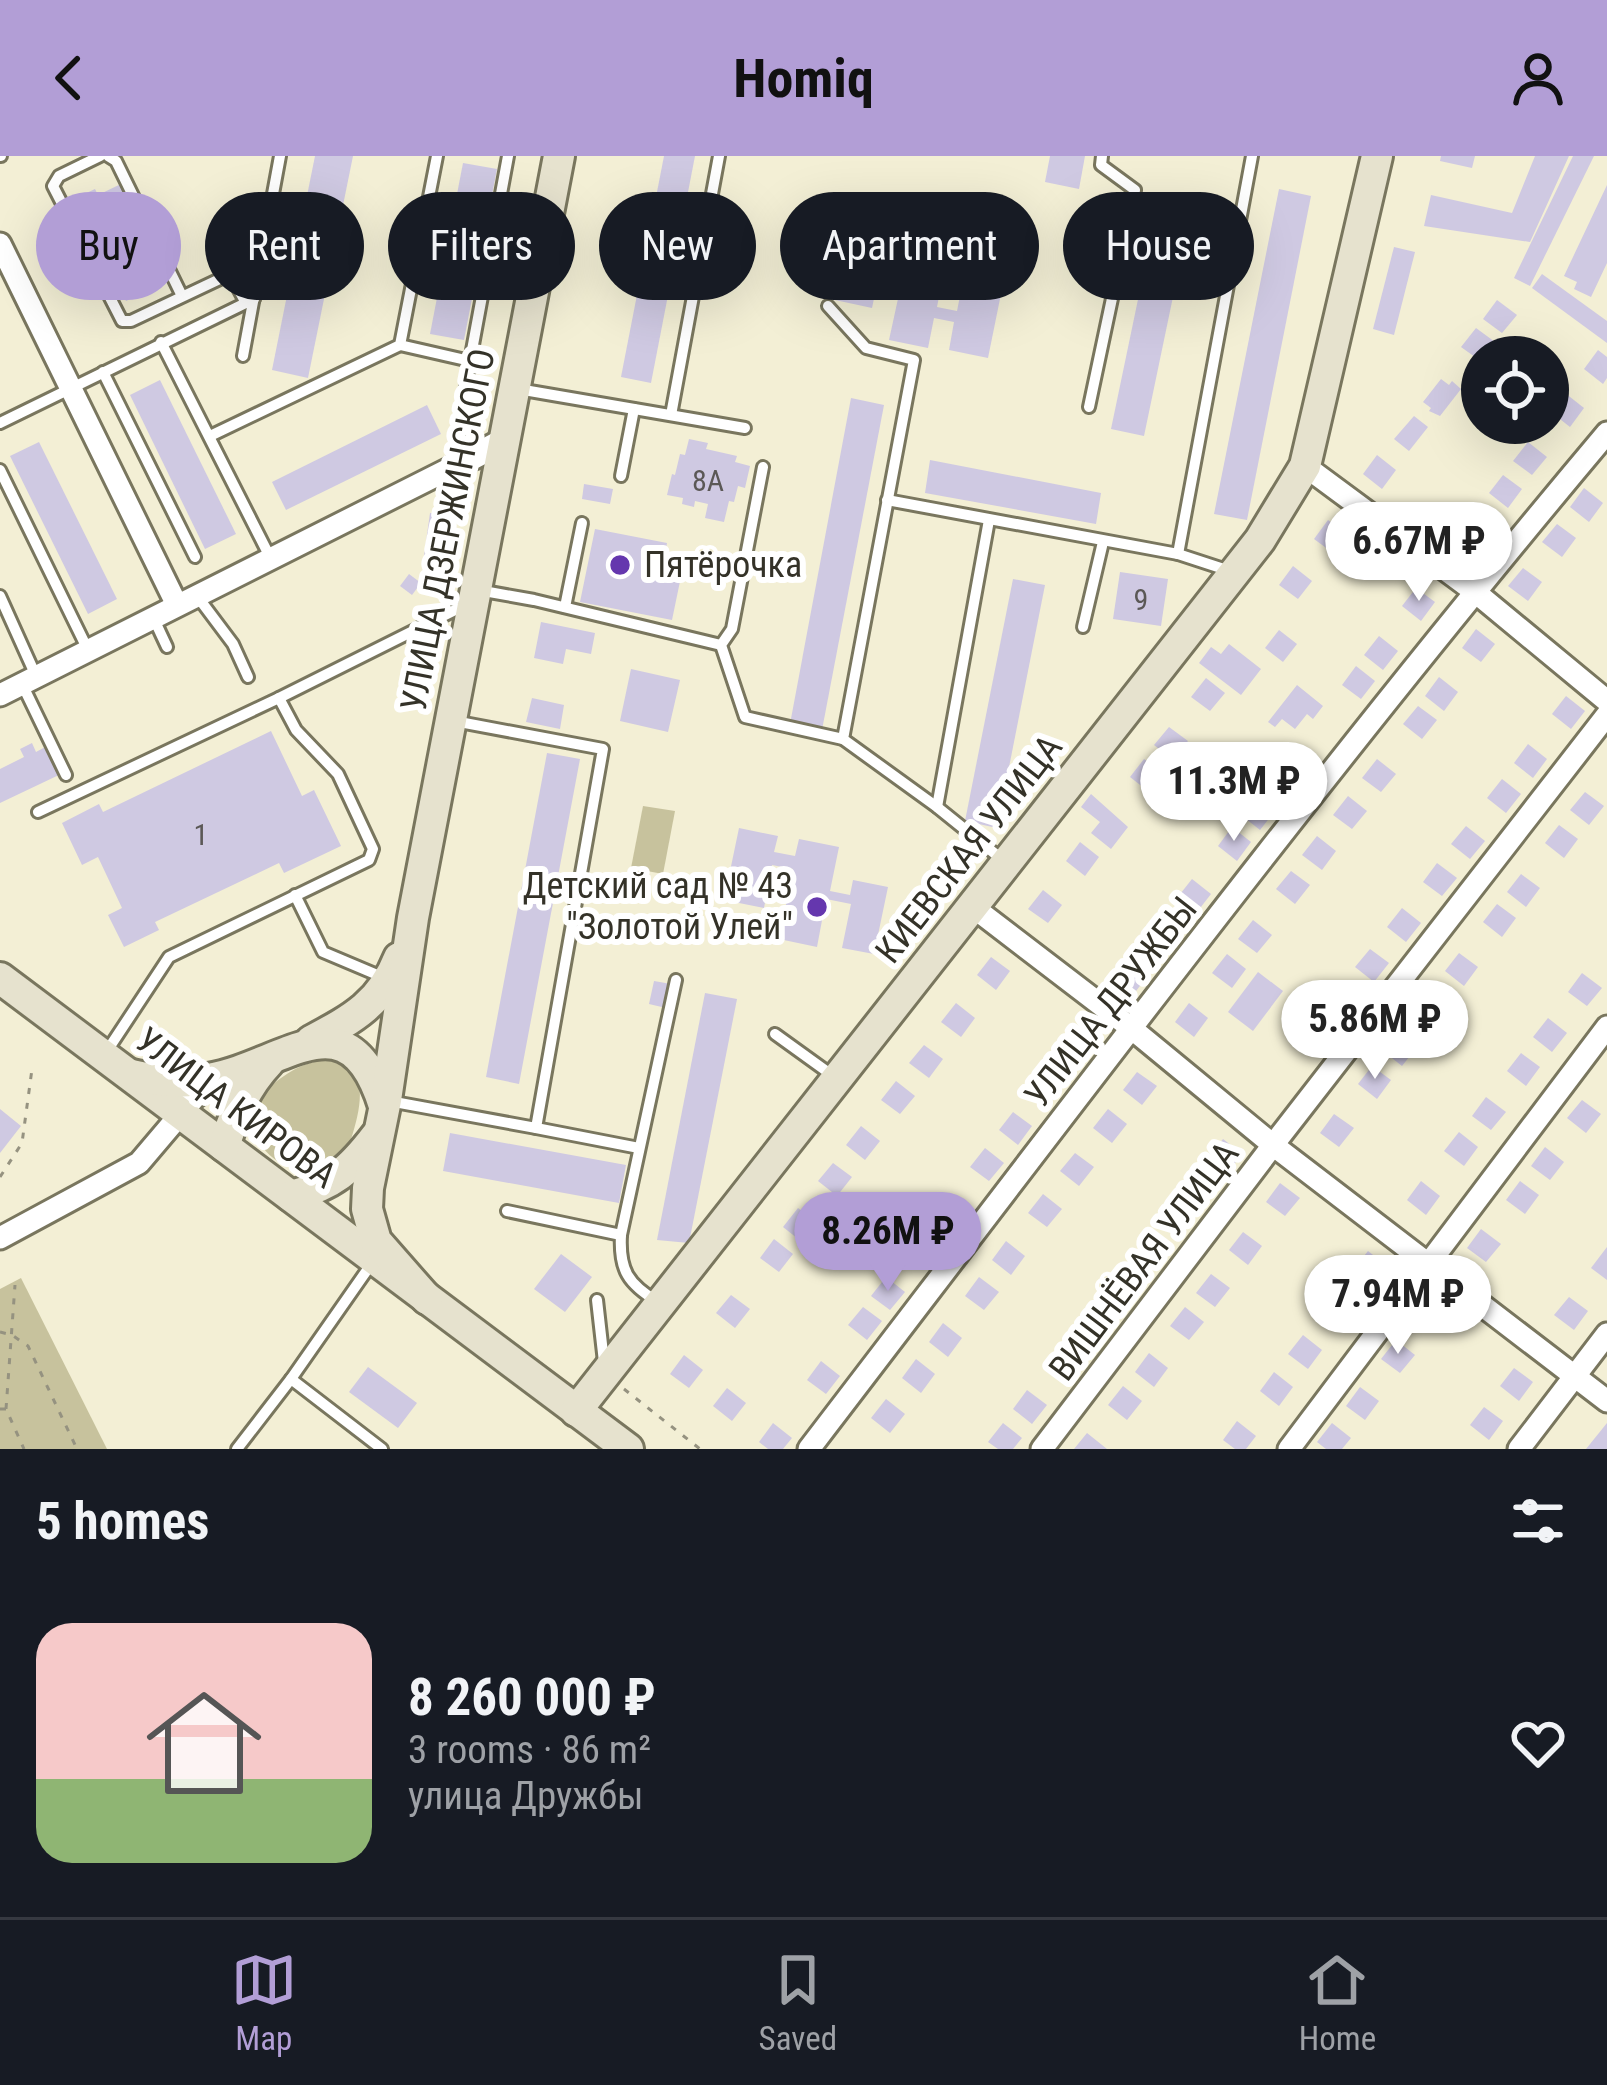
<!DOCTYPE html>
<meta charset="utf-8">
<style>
body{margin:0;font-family:"Roboto Condensed",sans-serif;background:#242831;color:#f1f3f6;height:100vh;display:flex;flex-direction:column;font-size:45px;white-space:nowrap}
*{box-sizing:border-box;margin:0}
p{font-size:39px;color:#9ea1a6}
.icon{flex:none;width:66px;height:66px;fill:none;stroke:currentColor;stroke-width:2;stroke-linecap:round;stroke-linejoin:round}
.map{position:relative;height:1293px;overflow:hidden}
.panel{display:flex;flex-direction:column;background:#171b24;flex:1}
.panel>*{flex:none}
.guide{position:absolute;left:36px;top:36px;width:1536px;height:108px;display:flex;gap:24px}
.fabs{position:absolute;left:1461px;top:180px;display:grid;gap:24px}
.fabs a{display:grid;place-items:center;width:108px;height:108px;border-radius:50%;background:#171b24;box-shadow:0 12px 48px #0002;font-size:60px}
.price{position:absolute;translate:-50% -102px;padding:0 27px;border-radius:42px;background:#fff;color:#222;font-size:39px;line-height:78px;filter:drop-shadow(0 3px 6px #0008)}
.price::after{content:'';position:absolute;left:50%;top:72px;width:36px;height:27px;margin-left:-18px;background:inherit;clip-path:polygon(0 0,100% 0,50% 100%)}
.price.selected{background:#b29ed6;color:#111}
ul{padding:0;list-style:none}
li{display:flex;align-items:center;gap:36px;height:300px;padding:0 36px}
li span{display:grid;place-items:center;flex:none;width:336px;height:240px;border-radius:36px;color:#555}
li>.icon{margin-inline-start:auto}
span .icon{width:144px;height:144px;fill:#fffc;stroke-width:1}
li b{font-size:51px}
h2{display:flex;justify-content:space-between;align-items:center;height:144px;padding:0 36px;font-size:51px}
.pill{padding:0 42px;border-radius:54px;background:#171b24;box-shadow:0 12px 48px #0002;font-size:42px;line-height:108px}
.pill.selected{background:#b29ed6;color:#111}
header{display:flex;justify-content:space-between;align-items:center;height:156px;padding:0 36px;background:#b29ed6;color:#111;font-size:54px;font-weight:700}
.dock{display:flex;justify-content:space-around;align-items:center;height:168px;border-top:3px solid #363941;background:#171b24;font-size:33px;color:#9ea1a6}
.dock a{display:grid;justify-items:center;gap:6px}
.dock .selected{color:#b29ed6}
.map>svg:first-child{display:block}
</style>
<header><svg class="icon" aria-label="back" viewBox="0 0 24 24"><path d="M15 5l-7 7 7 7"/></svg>Homiq<svg class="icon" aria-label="person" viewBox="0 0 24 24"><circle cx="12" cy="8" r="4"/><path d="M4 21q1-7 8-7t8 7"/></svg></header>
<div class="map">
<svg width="1607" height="1293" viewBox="0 0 1607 1293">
<rect width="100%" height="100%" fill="#f3efd5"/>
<g fill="#c7c29d">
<polygon points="643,650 675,655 663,718 631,712"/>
<path d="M342,902C347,908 355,917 358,925C363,941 357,964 352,980C325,1064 199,979 281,922C300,908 318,903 342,902Z"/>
<polygon points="21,1122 107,1293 0,1293 0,1133"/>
</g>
<g fill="#cfc9e2">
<polygon points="315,0 353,0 308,222 272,214"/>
<polygon points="664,0 695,0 651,227 621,221"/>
<polygon points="1050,0 1085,0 1079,33 1045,26"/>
<polygon points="1441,0 1475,0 1472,12 1440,5"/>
<polygon points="1535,0 1569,0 1530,86 1424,70 1431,39 1512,57"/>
<polygon points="1573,0 1594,0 1530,130 1514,122"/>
<polygon points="463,7 497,13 464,184 430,178"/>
<polygon points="123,27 167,119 146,130 148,135 126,145 119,131 132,125 95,51 81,58 74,43 95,33 98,39"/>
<polygon points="1607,29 1607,107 1591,141 1574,133 1577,126 1564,120"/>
<polygon points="1279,33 1311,40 1247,364 1214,358"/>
<polygon points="1113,49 1126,52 1123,69 1109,67"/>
<polygon points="849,75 887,82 880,113 902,117 908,87 948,95 937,151 957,155 963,125 1002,133 988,202 949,194 954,166 934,162 928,192 889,184 901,129 878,124 872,152 835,144"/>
<polygon points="1394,91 1415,96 1394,179 1373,173"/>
<polygon points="1146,105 1179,112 1144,280 1111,273"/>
<polygon points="1542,118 1607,165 1607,187 1532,132"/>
<polygon points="1497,144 1517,159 1502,177 1483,163"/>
<polygon points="1476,172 1495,186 1482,201 1482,206 1461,191"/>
<polygon points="1598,194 1607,201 1607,222 1603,228 1584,213"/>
<polygon points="1441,223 1449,229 1452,225 1461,233 1440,260 1429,255 1431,252 1423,246"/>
<polygon points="160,224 236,378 205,393 130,239"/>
<polygon points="1565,237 1584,252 1570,271 1551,256"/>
<polygon points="851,242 884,249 822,574 790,568"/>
<polygon points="427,249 441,278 286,354 272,326"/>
<polygon points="1414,260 1428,271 1409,295 1394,283"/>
<polygon points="689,283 708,287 706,293 737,300 735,306 750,310 745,332 738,330 734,346 729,345 724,366 705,362 708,348 695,345 694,351 682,348 683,342 667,339 672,318 675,319 680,298 685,299"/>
<polygon points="39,286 117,443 88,458 10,300"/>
<polygon points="1528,286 1547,301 1532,319 1513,305"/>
<polygon points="1377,299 1396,314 1382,333 1363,318"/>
<polygon points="930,304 1101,337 1096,368 925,337"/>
<polygon points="1503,319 1522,333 1508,352 1489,337"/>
<polygon points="584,328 613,333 610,348 582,343"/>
<polygon points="1584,332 1603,347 1589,366 1570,351"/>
<polygon points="430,357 445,359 438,402 424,400"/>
<polygon points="1328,364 1347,378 1333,397 1314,383"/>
<polygon points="1466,367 1485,382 1471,400 1451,386"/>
<polygon points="1557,368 1576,382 1562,401 1542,386"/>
<polygon points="595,373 667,387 664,402 684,406 672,464 580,446"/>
<polygon points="1293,410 1312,425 1298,443 1279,429"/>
<polygon points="1523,412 1542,426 1528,445 1508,430"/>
<polygon points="1120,416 1168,423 1161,470 1113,463"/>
<polygon points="409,418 421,427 412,439 400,430"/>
<polygon points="1013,423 1045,429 997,672 965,665"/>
<polygon points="1416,432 1435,446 1421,465 1402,450"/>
<polygon points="541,466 595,477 591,498 566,493 563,508 534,502"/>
<polygon points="1476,473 1495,488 1481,506 1462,492"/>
<polygon points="1279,474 1297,488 1283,506 1265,492"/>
<polygon points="1379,480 1398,495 1383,514 1364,499"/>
<polygon points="1229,488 1261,513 1241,539 1199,507 1211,491 1221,498"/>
<polygon points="1356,510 1375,525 1361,543 1342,529"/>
<polygon points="631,513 680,524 668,576 620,565"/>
<polygon points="1439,521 1458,536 1444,555 1425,540"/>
<polygon points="1206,522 1225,537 1210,555 1191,541"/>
<polygon points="1297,529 1323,550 1313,563 1307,558 1295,573 1282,563 1275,571 1268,566"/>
<polygon points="1566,540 1585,555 1571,573 1552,558"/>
<polygon points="532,542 564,549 560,573 526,566"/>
<polygon points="1418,550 1437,564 1422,583 1403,568"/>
<polygon points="1169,571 1188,585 1173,604 1154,589"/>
<polygon points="271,575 302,640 314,634 341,690 284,717 279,707 155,766 159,774 124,791 108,759 122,752 98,701 82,709 62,667 99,648 103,656"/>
<polygon points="32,587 36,596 47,590 61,618 0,647 0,613 24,601 20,593"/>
<polygon points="1528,588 1547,603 1533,622 1514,607"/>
<polygon points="1292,592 1312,607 1297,625 1278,611"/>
<polygon points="547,597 580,603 519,928 486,921"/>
<polygon points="1144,603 1163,617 1149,636 1130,621"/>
<polygon points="1377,603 1396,618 1381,636 1362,622"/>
<polygon points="1502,623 1521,638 1506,657 1487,642"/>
<polygon points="1585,636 1604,650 1589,669 1570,654"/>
<polygon points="1091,638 1128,671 1111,693 1091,677 1100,666 1081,651"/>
<polygon points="1255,640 1275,655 1260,674 1241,659"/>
<polygon points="1348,640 1367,655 1352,673 1333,659"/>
<polygon points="1559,669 1578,683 1564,702 1545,687"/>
<polygon points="1466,670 1485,685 1470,703 1451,688"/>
<polygon points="1232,671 1251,686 1237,705 1218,690"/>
<polygon points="739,672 778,680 774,696 795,700 799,683 839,691 830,735 850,739 853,724 888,731 874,798 842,792 851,748 826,743 817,791 779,783 793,713 772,709 764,752 724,744"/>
<polygon points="1317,680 1336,695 1322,714 1302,699"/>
<polygon points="1080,686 1099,701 1085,720 1066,705"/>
<polygon points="1437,707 1457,722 1442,740 1423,726"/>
<polygon points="1291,715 1310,729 1295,748 1276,733"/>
<polygon points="1521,718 1540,732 1526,751 1507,736"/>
<polygon points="1192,723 1211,738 1197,756 1177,742"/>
<polygon points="1043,734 1062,749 1048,767 1028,753"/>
<polygon points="1497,748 1516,762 1502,781 1483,766"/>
<polygon points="1402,752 1421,767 1406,786 1387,771"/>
<polygon points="1168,754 1187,769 1173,787 1154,773"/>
<polygon points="1253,764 1272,779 1257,797 1238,783"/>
<polygon points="1370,793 1389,807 1374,826 1355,811"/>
<polygon points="1459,797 1478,811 1464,830 1445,815"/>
<polygon points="1227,798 1246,813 1232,832 1212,817"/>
<polygon points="991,801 1010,815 996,834 977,819"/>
<polygon points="1131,802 1150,817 1136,835 1117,821"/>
<polygon points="1258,816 1283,835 1253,875 1228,856"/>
<polygon points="1582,817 1602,832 1587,850 1568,836"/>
<polygon points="654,825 671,828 666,852 649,848"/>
<polygon points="1434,830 1453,845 1438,864 1419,849"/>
<polygon points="1338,833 1358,848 1343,866 1324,852"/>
<polygon points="705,837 737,843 689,1087 657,1084"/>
<polygon points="956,847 975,862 961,881 941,866"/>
<polygon points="1189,847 1208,862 1194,881 1175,866"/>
<polygon points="1548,862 1567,877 1552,896 1533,881"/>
<polygon points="1313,867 1332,881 1317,900 1298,886"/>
<polygon points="1079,870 1098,885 1083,903 1064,889"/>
<polygon points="1398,877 1417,891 1402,910 1383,895"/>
<polygon points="924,889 943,903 929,922 909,907"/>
<polygon points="1521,897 1540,911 1526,930 1507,915"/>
<polygon points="1048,910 1067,925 1053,944 1034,929"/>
<polygon points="1372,910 1391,924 1377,943 1358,928"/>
<polygon points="1137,916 1157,930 1142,949 1123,934"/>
<polygon points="896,925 915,940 900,958 881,944"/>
<polygon points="1486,941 1506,956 1491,974 1472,960"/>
<polygon points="1582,944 1601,958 1586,977 1567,962"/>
<polygon points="0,953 21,970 0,997"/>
<polygon points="1108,953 1127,968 1112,987 1093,972"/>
<polygon points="1013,956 1032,970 1018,989 999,974"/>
<polygon points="1334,958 1354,972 1339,991 1320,977"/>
<polygon points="861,970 880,985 865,1004 846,989"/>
<polygon points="1459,976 1478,991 1464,1010 1444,995"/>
<polygon points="450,977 626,1009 619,1047 443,1015"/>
<polygon points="1223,983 1242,998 1228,1016 1209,1001"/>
<polygon points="1545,991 1564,1006 1550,1024 1531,1010"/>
<polygon points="985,992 1004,1007 989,1025 970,1011"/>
<polygon points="1075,997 1094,1011 1079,1030 1060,1015"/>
<polygon points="833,1007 852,1021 837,1040 818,1025"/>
<polygon points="1192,1022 1211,1037 1197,1056 1178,1041"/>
<polygon points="1421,1025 1440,1040 1426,1059 1407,1044"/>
<polygon points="1520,1025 1539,1039 1525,1058 1506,1044"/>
<polygon points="1280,1027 1300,1042 1285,1060 1266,1046"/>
<polygon points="1043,1038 1062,1053 1047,1071 1028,1057"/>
<polygon points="946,1043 965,1057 951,1076 932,1061"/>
<polygon points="798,1052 817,1067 802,1086 783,1071"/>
<polygon points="1153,1073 1172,1088 1158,1107 1139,1092"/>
<polygon points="1481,1073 1501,1088 1486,1106 1467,1092"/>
<polygon points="1243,1076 1262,1090 1248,1109 1229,1094"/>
<polygon points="920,1077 939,1091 924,1110 905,1095"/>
<polygon points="774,1083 793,1098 779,1116 760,1102"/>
<polygon points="1006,1085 1025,1100 1011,1119 992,1104"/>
<polygon points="1607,1091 1607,1124 1591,1112"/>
<polygon points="1368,1095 1387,1110 1373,1129 1353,1114"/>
<polygon points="561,1098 592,1121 565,1156 534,1133"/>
<polygon points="1126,1108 1145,1122 1130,1141 1111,1126"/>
<polygon points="1211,1118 1230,1132 1215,1151 1196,1137"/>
<polygon points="886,1121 905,1136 890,1154 871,1140"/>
<polygon points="979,1121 999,1136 984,1154 965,1140"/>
<polygon points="1335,1138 1354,1153 1339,1172 1320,1157"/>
<polygon points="731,1139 750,1153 735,1172 716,1157"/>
<polygon points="1569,1141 1588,1155 1574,1174 1554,1159"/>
<polygon points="1428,1142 1447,1157 1433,1176 1414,1161"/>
<polygon points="863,1151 882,1165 867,1184 848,1169"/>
<polygon points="1185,1151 1204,1166 1189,1184 1170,1170"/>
<polygon points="1092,1152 1111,1166 1096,1185 1077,1170"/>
<polygon points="943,1167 962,1182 948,1201 929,1186"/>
<polygon points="1303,1179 1322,1194 1308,1213 1288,1198"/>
<polygon points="1396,1184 1415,1199 1400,1217 1381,1203"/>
<polygon points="1066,1185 1085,1200 1071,1219 1052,1204"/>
<polygon points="1149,1197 1168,1212 1154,1231 1135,1216"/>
<polygon points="684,1199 703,1214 689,1232 670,1218"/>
<polygon points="916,1203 935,1218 921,1237 902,1222"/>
<polygon points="821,1205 840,1220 826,1238 807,1224"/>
<polygon points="368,1211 417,1247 398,1272 349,1236"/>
<polygon points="1514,1212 1533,1226 1519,1245 1500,1230"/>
<polygon points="1274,1216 1293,1231 1279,1250 1260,1235"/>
<polygon points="1123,1230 1142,1245 1127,1264 1108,1249"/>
<polygon points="1360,1231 1379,1245 1365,1264 1346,1250"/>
<polygon points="727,1232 746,1247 732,1265 713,1250"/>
<polygon points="1027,1234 1047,1249 1032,1268 1013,1253"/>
<polygon points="886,1243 905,1258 890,1277 871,1262"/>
<polygon points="1484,1251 1503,1265 1489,1284 1470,1269"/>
<polygon points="1237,1265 1256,1280 1246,1293 1235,1293 1223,1284"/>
<polygon points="773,1267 792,1282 783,1293 768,1293 759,1286"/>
<polygon points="1003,1267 1022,1282 1013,1293 998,1293 988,1286"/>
<polygon points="1332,1267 1351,1282 1342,1293 1326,1293 1317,1286"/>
<polygon points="1607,1267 1607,1293 1586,1293"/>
<polygon points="1087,1277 1107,1293 1074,1293"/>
</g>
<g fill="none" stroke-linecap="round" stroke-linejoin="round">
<defs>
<g id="service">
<polyline points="0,0 1,0"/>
<polyline points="100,0 59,20 53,30 122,165 131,165 224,121 233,123 246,147"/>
<polyline points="108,0 116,5 182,140"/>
<polyline points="828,150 866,192 914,204 843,583 937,651 1004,705"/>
<polyline points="161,186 271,403"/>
<polyline points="400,189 470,205 459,276"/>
<polyline points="243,200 280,0"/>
<polyline points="470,205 508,0"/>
<polyline points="103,216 195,401"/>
<polyline points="518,233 745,272"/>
<polyline points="1089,251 1135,34 1101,9 1102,0"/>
<polyline points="671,259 719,0"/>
<polyline points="0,267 254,143"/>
<polyline points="210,280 400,189 437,0"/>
<polyline points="763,311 732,473 721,489 745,561 843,583"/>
<polyline points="0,314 88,494"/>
<polyline points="621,320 634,253"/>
<polyline points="887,344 1178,398 1230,415"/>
<polyline points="1178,398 1252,0"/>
<polyline points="478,434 534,444 721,489"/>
<polyline points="0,440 36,520"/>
<polyline points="197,440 233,488 248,521"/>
<polyline points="565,451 582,367"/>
<polyline points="153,461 167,491"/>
<polyline points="1083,471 1103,386"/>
<polyline points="22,528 66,619"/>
<polyline points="454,565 603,593 536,972 639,992"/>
<polyline points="937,651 989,364"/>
<polyline points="38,656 279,542"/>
<polyline points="295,739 323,796 387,823"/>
<polyline points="775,878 836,922"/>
<polyline points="105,898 169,801 369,704 373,693 338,618 296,574 279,542 465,449"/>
<polyline points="389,945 536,972"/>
<polyline points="507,1055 621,1079"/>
<polyline points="597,1144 604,1206"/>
<path d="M658,1146C628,1128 619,1114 621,1079L676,824"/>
<polyline points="291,1223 382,1293"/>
<polyline points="237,1293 291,1223 372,1107"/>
</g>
<g id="minor">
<polyline points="0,88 177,449"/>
<polyline points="1305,310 1474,435 1607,545"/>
<polyline points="0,539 473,301"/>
<polyline points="973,751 1131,872 1273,989 1607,1245"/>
<polyline points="0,1082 139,1007 195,941 220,924"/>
<path d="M809,1293C1071,951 1330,606 1607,277"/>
<polyline points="1042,1293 1273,989 1607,559"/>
<polyline points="1289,1293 1607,871"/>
<polyline points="1519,1293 1607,1178"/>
</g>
<polyline id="tertiary" points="473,301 505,284"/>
<g id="secondary">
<polyline points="0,822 628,1293"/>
<path d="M311,885C352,863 381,848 399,802"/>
<path d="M132,919C157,925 182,928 208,923C283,911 348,835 384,950"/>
<path d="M224,990C235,958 245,931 269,906"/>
<path d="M291,1040C333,1029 350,1014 376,980"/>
<polyline points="427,1143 376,1085 367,1053 368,1032 386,944 413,762 559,0"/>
<polyline points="576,1255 1260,384 1305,310 1377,0"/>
</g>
</defs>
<use href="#service" stroke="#79765e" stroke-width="16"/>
<use href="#minor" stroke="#79765e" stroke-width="27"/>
<use href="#tertiary" stroke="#79765e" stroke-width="30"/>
<use href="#secondary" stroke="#79765e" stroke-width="36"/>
<g stroke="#959280" stroke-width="3" stroke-dasharray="6 9" stroke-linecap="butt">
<polyline points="0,1021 22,987 32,913"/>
<polyline points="0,1176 12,1179 28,1190 77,1293"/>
<polyline points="624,1233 700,1293"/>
<polyline points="0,1253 6,1253 24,1293"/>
<polyline points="6,1253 15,1129"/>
</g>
<use href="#service" stroke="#fff" stroke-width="10"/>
<use href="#minor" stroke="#fff" stroke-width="21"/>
<use href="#tertiary" stroke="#fff" stroke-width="24"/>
<use href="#secondary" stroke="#e6e2ce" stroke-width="30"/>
</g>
<g fill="#6537ae" stroke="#fff" stroke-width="4.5">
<circle cx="620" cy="409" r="12"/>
<circle cx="817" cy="751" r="12"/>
</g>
<g text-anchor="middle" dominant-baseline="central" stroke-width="12" stroke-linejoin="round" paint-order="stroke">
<g font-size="30" fill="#5b5856">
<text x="708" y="324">8А</text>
<text x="1141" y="443">9</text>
<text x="201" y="678">1</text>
</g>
<g font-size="36" fill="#343228" stroke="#fff">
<text transform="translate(448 374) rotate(-79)">УЛИЦА ДЗЕРЖИНСКОГО</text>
<text transform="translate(969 693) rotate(-52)">КИЕВСКАЯ УЛИЦА</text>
<text transform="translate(1111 846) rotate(-52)">УЛИЦА ДРУЖБЫ</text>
<text transform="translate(236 952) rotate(37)">УЛИЦА КИРОВА</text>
<text transform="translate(1144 1105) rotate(-53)">ВИШНЁВАЯ УЛИЦА</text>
</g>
<g font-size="36" fill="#343228" stroke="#fff" text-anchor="start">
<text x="644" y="409">Пятёрочка</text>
<text x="793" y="730" text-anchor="end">Детский сад № 43<tspan x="793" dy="41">"Золотой Улей"</tspan></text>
</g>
</g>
</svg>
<div class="fabs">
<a><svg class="icon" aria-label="locate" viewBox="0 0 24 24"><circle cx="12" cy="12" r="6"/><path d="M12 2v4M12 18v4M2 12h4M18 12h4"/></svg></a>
</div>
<b class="price" style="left:1419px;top:448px">6.67M ₽</b>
<b class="price" style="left:1234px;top:688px">11.3M ₽</b>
<b class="price" style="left:1375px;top:926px">5.86M ₽</b>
<b class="price selected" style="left:888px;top:1138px">8.26M ₽</b>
<b class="price" style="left:1398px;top:1201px">7.94M ₽</b>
<div class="guide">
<a class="pill selected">Buy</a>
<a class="pill">Rent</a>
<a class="pill">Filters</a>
<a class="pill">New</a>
<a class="pill">Apartment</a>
<a class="pill">House</a>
</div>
</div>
<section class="panel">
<h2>5 homes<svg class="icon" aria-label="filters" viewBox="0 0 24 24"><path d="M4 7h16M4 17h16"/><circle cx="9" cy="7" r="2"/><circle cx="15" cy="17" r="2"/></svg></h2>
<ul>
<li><span style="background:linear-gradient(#f6c9c9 65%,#8fb573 0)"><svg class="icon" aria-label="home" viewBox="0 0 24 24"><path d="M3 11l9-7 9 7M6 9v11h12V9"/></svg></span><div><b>8 260 000 ₽</b><p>3 rooms · 86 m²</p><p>улица Дружбы</p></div><svg class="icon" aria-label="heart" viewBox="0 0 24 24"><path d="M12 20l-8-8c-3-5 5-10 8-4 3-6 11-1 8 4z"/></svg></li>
</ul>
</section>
<nav class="dock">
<a class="selected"><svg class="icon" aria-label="map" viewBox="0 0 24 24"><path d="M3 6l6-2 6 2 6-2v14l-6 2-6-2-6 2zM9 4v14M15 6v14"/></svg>Map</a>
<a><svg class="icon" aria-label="saved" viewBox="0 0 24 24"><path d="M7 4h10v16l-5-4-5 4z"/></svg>Saved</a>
<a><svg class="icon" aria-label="home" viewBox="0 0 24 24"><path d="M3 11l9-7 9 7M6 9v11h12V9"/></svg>Home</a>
</nav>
